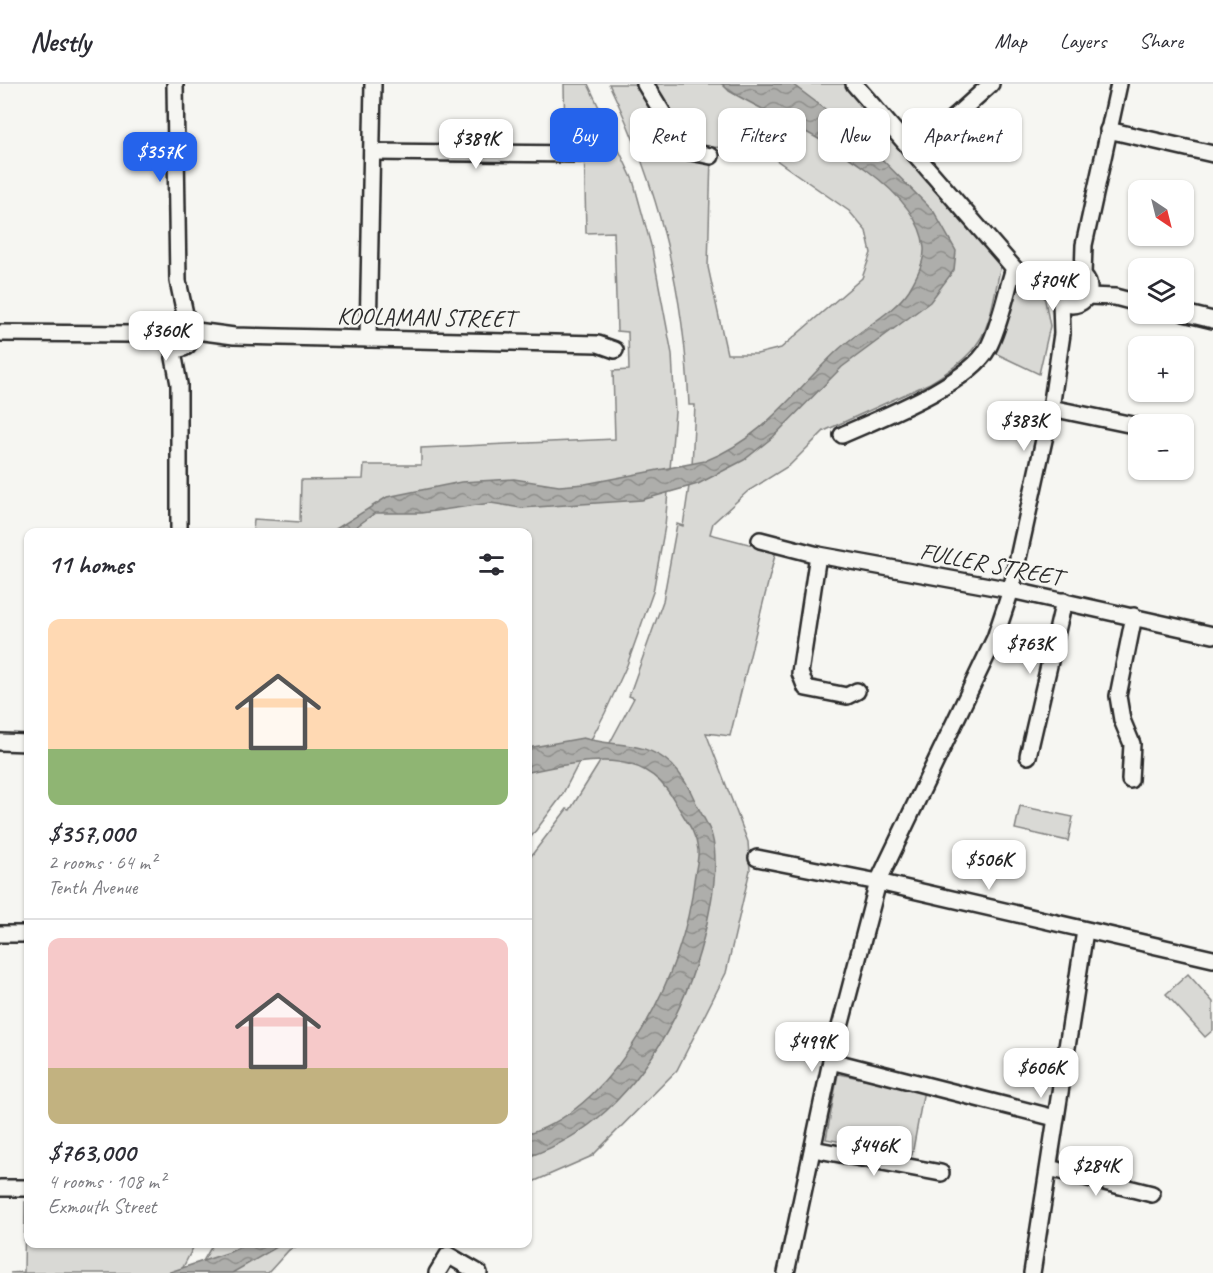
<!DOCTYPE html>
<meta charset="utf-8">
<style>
body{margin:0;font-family:Caveat,sans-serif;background:#f2f2f3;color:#2b2b33;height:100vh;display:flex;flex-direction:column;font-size:22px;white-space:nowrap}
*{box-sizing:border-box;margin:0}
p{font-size:20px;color:#7c7c81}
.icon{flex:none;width:33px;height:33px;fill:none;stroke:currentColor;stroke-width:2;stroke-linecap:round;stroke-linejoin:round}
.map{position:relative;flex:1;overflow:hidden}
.details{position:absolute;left:24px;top:444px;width:508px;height:720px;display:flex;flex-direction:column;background:#fff;border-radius:12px;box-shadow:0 2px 4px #0004}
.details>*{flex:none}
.hud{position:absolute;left:550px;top:24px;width:570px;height:54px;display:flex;gap:12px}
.needle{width:39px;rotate:145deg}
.buttons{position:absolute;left:1128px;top:96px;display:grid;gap:12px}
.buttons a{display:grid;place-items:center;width:66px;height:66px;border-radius:12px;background:#fff;box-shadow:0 2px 4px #0004;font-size:30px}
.price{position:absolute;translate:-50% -51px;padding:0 14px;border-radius:12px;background:#fff;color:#222;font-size:20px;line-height:39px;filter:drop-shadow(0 2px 3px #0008)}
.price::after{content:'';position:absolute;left:50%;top:36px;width:18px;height:14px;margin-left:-9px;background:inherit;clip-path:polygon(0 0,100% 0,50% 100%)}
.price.on{background:#2563eb;color:#fff}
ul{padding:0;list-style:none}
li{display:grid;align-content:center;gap:12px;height:318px;padding:0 24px}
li+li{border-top:2px solid #e1e1e2}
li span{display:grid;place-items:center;height:186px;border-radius:12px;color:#555}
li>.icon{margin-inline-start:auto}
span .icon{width:108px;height:108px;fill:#fffc;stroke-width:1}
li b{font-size:26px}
h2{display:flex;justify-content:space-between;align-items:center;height:72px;padding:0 24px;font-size:26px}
.chip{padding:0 21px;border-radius:12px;background:#fff;box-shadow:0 2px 4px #0004;font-size:21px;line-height:54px}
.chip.on{background:#2563eb;color:#fff}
header{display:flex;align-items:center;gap:36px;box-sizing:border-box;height:84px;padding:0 30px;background:#fff;border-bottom:2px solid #e1e1e2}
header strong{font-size:28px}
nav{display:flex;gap:33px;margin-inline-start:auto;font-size:21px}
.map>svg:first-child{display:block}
</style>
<header>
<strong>Nestly</strong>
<nav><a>Map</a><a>Layers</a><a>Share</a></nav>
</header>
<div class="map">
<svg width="1213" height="1189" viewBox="0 0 1213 1189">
<defs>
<pattern id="water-waves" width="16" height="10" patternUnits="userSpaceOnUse" patternTransform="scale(1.5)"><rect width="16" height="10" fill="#aeaeab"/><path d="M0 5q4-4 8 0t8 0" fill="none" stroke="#8e8e8b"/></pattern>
</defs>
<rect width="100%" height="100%" fill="#f6f6f2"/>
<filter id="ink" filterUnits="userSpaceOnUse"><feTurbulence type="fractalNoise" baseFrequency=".0167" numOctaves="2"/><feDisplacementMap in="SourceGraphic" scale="12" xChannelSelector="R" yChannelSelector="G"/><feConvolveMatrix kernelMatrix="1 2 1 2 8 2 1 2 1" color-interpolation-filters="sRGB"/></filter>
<g filter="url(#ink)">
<g fill="#d9d9d5" stroke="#828280" stroke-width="1.5">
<polygon points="564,0 588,0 633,96 652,165 672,270 675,328 665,442 653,508 627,581 605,629 561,713 528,757 528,448 253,448 254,435 300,438 301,396 363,395 364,381 421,381 421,364 615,355 613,287 629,286 628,248 617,247 614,148 586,149 584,56 565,55"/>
<path d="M609,0H635L642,7L673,64L689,73L711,72L708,183L727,270H757L781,264L862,194L871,169L866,147L849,127L759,64L697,63L685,56L653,0H846L1002,177C996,199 992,239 979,257C968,275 947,289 930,299L824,347L790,381L748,407L713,439L710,450L776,467L730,652L706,649L748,758L750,786L726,889L677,986L592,1072L528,1100V776L567,725L570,726L598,681L634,614L629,612L663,517L677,440L683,442L692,382L695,321H689C684,205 659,104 609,0Z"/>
<polygon points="1021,205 1044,211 1050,242 1039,290 995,269 1011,211"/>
<polygon points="1020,722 1073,733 1068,757 1015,745"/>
<polygon points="1188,890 1213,918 1213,946 1205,953 1166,910"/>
<polygon points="838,990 924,1006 912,1071 826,1055"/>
<polygon points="25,1118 28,1118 28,1160 195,1160 180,1189 10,1189 24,1188"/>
<polygon points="213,1160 303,1160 289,1166 268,1189 196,1189"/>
</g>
<g fill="url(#water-waves)" stroke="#7a7a78" stroke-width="1.5">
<path d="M722,0H792L853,46L934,128L956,167L954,186L930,218L842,283L773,353L744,376L698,400L642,416L521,424L491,419L421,429H375L349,448H331L387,413L461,398L514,395L559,402L585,400L705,377C765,353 794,307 839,265C859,246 894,229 909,206C915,196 925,177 924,164C918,93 784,39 729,7Z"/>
<path d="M583,654C614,663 646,656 672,681C683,692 690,705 696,719C701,730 709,741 712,752C718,774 714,803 710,824C696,900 663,974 606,1027C584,1047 556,1063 528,1073V1050C619,1022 685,886 694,797C695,787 699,775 698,766C696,747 685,736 677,721C663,696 647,682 618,678C592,674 553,683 528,688V664Z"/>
<polygon points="245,1160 282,1160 232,1189 167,1189 230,1168"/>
</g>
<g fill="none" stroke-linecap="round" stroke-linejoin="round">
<defs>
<g id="minor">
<polyline points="175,0 178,197 188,244"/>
<polyline points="645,0 686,67 711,72"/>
<polyline points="854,0 1014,184 1029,198 1056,205"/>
<polyline points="1108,46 1213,70"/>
<polyline points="372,68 581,70"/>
<polyline points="915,68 991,0"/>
<circle cx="1072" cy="204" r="17"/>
<polyline points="1083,191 1084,161 1119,0"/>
<polyline points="1087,212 1115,213 1138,219"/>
<polyline points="1184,229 1213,236"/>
<circle cx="179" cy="253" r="12"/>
<polyline points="189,246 234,252 598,260 615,266"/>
<polyline points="0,249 132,250 169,247"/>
<polyline points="368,255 373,0"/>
<polyline points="172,263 179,300 179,448"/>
<polyline points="1051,324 1138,342"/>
<path d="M842,351C880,334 969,300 988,264C1000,242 1006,208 1014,184"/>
<polyline points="760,456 818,471 1011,506 1213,551"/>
<polyline points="818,471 800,589 806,604 847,612 857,607"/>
<polyline points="0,658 28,659"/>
<polyline points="1028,672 1064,517"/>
<polyline points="1130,696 1132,660 1122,636 1118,612 1134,532"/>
<polyline points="757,774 878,798 1213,875"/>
<polyline points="0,850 28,850"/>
<polyline points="831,977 1055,1034"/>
<polyline points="813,1065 941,1089"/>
<polyline points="1049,1084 1152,1110"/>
<polyline points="0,1104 28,1104"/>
<polyline points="437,1189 448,1171 479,1189"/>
<polyline points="786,1189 831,977 878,798 995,554 1011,506 1051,324 1062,250 1061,216"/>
<polyline points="1032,1189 1085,847"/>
</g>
</defs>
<use href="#minor" stroke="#2b2b2b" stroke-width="20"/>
<use href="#minor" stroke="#f6f6f2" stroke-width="15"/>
</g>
</g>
<g text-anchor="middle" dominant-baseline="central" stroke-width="4.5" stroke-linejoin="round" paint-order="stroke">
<g font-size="24" fill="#2b2b2b" stroke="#f6f6f2">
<text transform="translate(426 233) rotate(1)">KOOLAMAN STREET</text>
<text transform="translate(991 480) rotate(11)">FULLER STREET</text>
</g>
</g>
</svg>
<div class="buttons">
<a><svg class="needle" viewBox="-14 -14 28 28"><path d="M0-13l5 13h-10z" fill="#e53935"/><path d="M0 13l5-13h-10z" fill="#7c7c81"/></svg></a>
<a><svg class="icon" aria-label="layers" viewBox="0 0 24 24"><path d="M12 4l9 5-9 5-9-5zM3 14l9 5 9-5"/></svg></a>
<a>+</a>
<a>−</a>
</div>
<b class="price" style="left:476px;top:86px">$389K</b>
<b class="price on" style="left:160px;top:99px">$357K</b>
<b class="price" style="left:1053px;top:228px">$704K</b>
<b class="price" style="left:166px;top:278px">$360K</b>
<b class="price" style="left:1024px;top:368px">$383K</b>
<b class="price" style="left:1030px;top:591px">$763K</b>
<b class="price" style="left:989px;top:807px">$506K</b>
<b class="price" style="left:812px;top:989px">$499K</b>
<b class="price" style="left:1041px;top:1015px">$606K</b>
<b class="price" style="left:874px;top:1093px">$446K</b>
<b class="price" style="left:1096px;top:1113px">$284K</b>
<div class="hud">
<a class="chip on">Buy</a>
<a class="chip">Rent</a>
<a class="chip">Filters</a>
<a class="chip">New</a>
<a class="chip">Apartment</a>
</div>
<section class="details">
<h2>11 homes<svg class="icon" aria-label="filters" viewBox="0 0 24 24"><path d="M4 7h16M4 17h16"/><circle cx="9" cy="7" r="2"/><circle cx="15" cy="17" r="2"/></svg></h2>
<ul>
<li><span style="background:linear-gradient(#ffd9b3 70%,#8fb573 0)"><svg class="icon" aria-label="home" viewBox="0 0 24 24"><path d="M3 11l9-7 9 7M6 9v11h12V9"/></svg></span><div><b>$357,000</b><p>2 rooms · 64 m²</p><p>Tenth Avenue</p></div></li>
<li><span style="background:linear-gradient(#f6c9c9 70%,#c2b280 0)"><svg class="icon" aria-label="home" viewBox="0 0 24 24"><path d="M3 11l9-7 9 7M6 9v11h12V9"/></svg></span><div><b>$763,000</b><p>4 rooms · 108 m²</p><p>Exmouth Street</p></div></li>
</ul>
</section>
</div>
